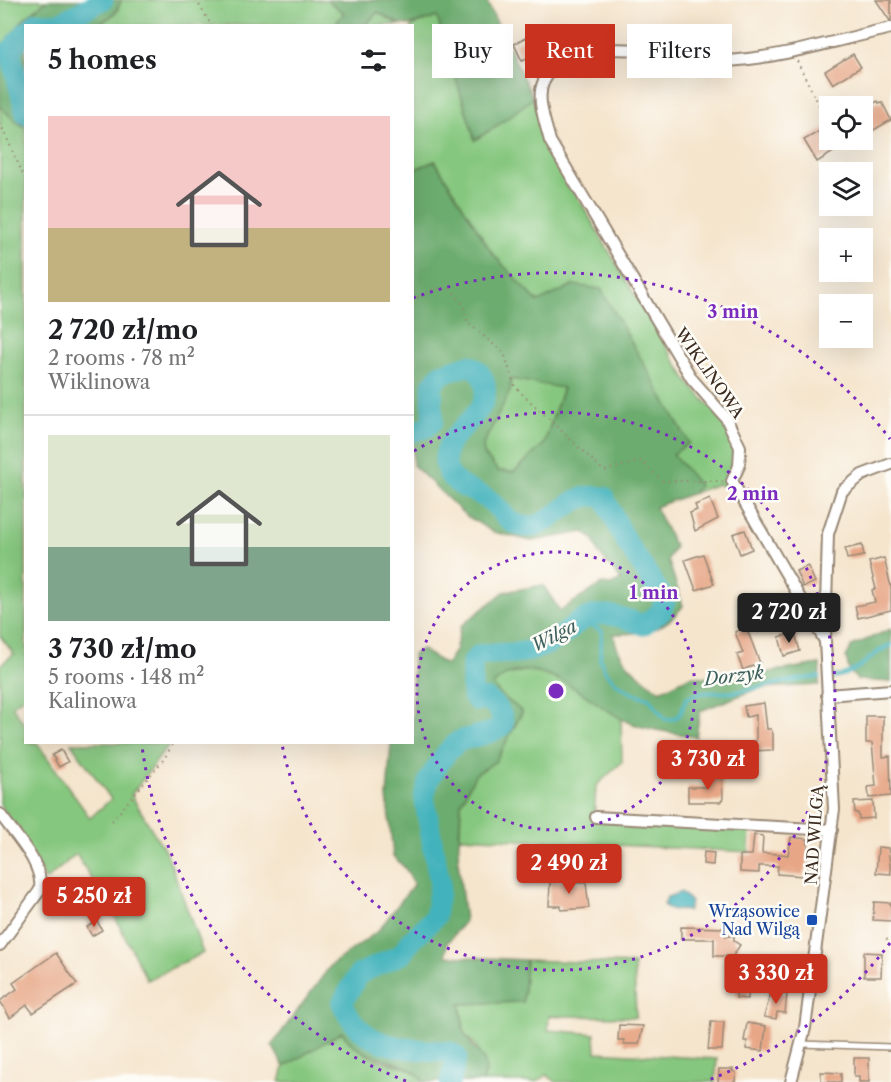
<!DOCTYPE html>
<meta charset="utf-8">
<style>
body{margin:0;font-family:"Libre Caslon Text",serif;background:#f6f6f6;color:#202124;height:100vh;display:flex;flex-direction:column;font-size:22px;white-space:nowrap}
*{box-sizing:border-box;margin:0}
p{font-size:20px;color:#757577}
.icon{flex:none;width:33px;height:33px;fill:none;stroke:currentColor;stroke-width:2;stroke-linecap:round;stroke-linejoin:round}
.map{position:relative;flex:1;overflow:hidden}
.side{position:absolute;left:24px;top:24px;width:390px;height:720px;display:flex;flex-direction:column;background:#fff;border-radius:0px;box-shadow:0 6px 24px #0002}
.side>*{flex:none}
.banner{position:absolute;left:432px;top:24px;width:369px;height:54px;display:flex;gap:12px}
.buttons{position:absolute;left:819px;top:96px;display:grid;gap:12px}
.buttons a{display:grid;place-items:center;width:54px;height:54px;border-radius:0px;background:#fff;box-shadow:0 6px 24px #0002;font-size:30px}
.price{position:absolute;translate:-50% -51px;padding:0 14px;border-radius:6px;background:#c8321e;color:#fff;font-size:20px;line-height:39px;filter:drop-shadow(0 2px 3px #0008)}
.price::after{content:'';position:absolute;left:50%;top:36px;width:18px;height:14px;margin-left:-9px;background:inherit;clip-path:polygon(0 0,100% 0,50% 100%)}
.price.selected{background:#222;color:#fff}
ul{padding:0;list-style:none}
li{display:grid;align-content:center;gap:12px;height:318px;padding:0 24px}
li+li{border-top:2px solid #e0e0e0}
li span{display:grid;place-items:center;height:186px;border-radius:0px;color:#555}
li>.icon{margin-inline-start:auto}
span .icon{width:108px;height:108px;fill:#fffc;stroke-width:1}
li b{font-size:26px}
h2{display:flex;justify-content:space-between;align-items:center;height:72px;padding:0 24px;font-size:26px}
.pill{padding:0 21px;border-radius:0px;background:#fff;box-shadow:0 6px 24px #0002;font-size:21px;line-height:54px}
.pill.selected{background:#c8321e;color:#fff}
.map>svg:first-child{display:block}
</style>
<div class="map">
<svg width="891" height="1082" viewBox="0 0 891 1082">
<rect width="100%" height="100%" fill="#fdfcf7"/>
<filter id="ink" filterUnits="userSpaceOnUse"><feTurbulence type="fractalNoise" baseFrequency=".0167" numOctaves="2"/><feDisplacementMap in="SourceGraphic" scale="12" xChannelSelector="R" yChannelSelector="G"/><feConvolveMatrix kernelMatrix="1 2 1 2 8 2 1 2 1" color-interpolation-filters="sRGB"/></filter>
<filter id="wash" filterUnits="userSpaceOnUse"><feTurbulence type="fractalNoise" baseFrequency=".008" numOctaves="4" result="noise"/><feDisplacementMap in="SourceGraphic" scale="24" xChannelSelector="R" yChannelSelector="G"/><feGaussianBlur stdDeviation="1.35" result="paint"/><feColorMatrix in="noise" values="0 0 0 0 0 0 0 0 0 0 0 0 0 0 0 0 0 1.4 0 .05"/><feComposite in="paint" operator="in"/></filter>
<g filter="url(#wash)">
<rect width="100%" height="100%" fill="#f5e5cd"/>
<g fill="#86c77f" stroke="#60784e" stroke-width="1.5">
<polygon points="0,0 47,0 24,19 0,48"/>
<polygon points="121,0 327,0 344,13 334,25 98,26 117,12"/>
<polygon points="378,12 399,25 365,26"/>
<polygon points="437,17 475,140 501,123 533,98 547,144 621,272 688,382 724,422 736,453 735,468 723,487 718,484 694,493 698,485 673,454 689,443 573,285 538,303 492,253 435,161 413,170 411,26"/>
<polygon points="0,106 15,121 26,127 26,695 12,706 25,725 26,742 37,743 90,818 111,799 71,743 170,743 131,795 168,856 203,953 147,980 112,911 76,854 46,880 0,804 0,665 14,654 0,636"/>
<polygon points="511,379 563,387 544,444 514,472 498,471 484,454 483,445 510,391"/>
<path d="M529,670L570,684L621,717L622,762L596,786L594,819L750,827L749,852L460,837L461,803L475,775L496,761L522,713C512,701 501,698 492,686L502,676Z"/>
<polygon points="526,960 634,964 636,1017 549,1016 548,1030 595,1034 596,1052 717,1059 715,1082 556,1082 547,1075 536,1082 483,1082 486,1072 476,1046 465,1035 460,1004 523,1002"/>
<path d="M342,1032C350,1039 357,1048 366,1054C385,1067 410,1061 424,1082H280L284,1067L295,1059Z"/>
</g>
<g fill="#6cac6e" stroke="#546b46" stroke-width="1.5" fill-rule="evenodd">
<path d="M47,0H121C109,38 57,26 26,26L25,127L15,121L0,106V48L24,19Z"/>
<path d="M327,0H486L533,98L501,123L475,140L437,17C404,26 409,31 378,12L365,25H334L344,13Z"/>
<path d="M435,161L492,253L538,302L573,285L601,289L689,443L673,454L699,485L694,493L655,507L675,547L668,559L683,606C662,633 646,633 614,634C615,659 641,677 660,691L691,676L725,679L820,664L819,685L759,688L700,711L696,737C675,732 648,731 628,722C589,704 535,643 493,685C500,698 512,701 522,712L496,761L475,775L461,803L458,860L465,921L447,943L446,956L526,960L523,1002L460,1004C462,1013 462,1026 465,1034C473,1053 493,1055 483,1082H424C405,1054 362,1066 342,1032L284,1067L272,1045L331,965L378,931L414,884L405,868L393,856L387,796L391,743L412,742L413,655L421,649L446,665L455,651L461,626L504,592L543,585L560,611L602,584L611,585L621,580L598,552L594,540L584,532L532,541L493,532L465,515L413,465V170ZM511,379L563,388L544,444L514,472L498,471L484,454L483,445L510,391Z"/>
<polygon points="891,629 891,682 857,680 849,670 846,657 852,646"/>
</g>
<polygon fill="#42b2bc" stroke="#3e6e6d" stroke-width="1.5" points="681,892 691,902 688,911 668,909 664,905 667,897"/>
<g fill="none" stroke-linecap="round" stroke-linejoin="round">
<g stroke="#42b2bc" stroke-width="4">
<path d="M580,620L602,631L600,659L605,671L615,682L632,693L649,698L665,719C689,721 677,700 693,695C706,690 722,694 735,692C763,688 791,679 819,677"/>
<path d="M833,677C861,674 869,653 891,645"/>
</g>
<g stroke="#42b2bc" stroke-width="21">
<polyline points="33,26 37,22 57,24 103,0"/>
<polyline points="26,32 10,51 26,114"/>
<path d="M412,432L425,428L433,421L432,385L441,374L469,365C478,369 483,375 485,385C492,420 431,435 448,472C456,488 476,491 489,500C498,506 504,517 512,522C542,540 560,502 586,497C591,495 599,497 604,497L625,540L665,601L661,612L643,625C571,595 583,638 529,651C513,655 495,652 479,655L472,663V695L477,701L487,699C497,707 503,712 503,725L492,732L459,741L447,752L429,779L424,797L440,884L435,917L410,942L402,954L359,974L342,1003C363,1051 405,1048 450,1052L457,1057L450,1082"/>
</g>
</g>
<g id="blocks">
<g fill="#e7a787">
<polygon points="876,0 891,0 891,21 890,21"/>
<polygon points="527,37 536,55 522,61 514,44"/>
<polygon points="853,54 861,67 833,84 825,71"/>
<polygon points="878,101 879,103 882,102 891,120 862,137 862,109"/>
<polygon points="825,128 830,128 830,140 853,140 817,162 804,140"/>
<polygon points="710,499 718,519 695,531 690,513 697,510 695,505"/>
<polygon points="745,530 752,549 740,554 733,534"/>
<polygon points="862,545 864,556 847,559 845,549"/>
<polygon points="703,554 714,584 696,590 685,560"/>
<polygon points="884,558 891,587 891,610 858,618 855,606 875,602 872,590 876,589 869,562"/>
<polygon points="808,566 815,582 803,587 796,571"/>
<polygon points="746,627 760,663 743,670 737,655 743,653 735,632"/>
<polygon points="795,633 800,651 784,656 779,637"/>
<polygon points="764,703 767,729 771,729 773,734 773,750 752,751 752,741 756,741 756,715 746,717 744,706"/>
<polygon points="866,716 883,716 883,757 890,756 891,796 869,798 868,787 876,786 872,743 866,743"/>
<polygon points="61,750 68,762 59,767 52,755"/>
<polygon points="722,775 723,799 720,802 688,802 688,787 706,787 706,776"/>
<polygon points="873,801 874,818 859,819 858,813 855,813 854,802"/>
<polygon points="754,835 763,836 762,853 780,854 788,855 791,837 808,839 807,870 804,870 804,876 777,874 778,866 759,866 759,873 740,872 740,855 752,855"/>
<polygon points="878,847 888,848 891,874 876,873"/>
<polygon points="704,852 714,853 713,865 703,864"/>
<polygon points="550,881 586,883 589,908 561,910 561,906 549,906"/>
<polygon points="83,886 93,902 77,913 67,896"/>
<polygon points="874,902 891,903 891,921 873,920"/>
<polygon points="97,921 102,930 92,936 87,927"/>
<polygon points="681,927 727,928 726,936 734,936 734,941 740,945 733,956 714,956 714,939 681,939"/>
<polygon points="864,952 882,953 881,977 864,977"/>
<polygon points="56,953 77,984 33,1013 27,1005 10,1018 0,1001 17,989 13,983"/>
<polygon points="737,980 749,980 748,999 736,998"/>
<polygon points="771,992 787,994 785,1013 777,1012 776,1019 764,1017"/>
<polygon points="711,1022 724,1022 722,1050 708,1050"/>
<polygon points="747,1023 766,1026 763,1051 746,1049 747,1041 744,1041"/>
<polygon points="619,1025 643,1026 639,1044 624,1044 624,1040 618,1040"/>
<polygon points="854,1058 869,1058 869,1082 859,1082 859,1076 854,1076"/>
<polygon points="719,1069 733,1069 732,1071 736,1072 735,1082 718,1082"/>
<polygon points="821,1072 841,1073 841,1082 821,1082"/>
</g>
</g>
</g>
<g filter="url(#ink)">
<use href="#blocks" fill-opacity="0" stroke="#988876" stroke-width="1.5"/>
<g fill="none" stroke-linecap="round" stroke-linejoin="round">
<defs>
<polyline id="lane" points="801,1044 891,1047"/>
<g id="street">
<path d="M825,641L732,481L739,466L740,447L726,418L692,379L550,141C546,125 536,99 543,83C561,42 628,47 664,54C676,56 690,62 703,63C711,63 719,62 726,61C781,58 837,40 891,28"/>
<polyline points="827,695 891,690"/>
<path d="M0,814C14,834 44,864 40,890L0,945"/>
<polyline points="596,817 832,830"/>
<polyline points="791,1082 805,1028 834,809 825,641 828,534 842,491 862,475 891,464"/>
</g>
</defs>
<use href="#lane" stroke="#988876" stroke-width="8"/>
<use href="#street" stroke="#988876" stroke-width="14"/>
<g stroke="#988876" stroke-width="2" stroke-dasharray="1.5 4.5" stroke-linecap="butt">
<polyline points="196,0 212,26"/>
<polyline points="797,61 825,117"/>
<polyline points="0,123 26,181"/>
<polyline points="412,293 419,298 433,289 451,289 463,304 468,323 504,353 515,387 604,471 641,461 663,481 723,481"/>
<polyline points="112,821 164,759 174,742"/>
<polyline points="886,939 891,939"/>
</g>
<use href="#lane" stroke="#fff" stroke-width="5"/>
<use href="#street" stroke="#fff" stroke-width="10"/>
</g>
</g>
<g fill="none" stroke="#7b2cbf" stroke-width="3" stroke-dasharray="3 6">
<circle cx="556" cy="691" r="139"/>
<path d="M414 451A279 279 0 1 1 282 744"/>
<path d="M890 943A418 418 0 0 1 706 1081M406 1081A418 418 0 0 1 142 746M413 298A418 418 0 0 1 890 439"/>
</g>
<rect fill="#1a4fb4" stroke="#fdfcf7" stroke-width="2" x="806" y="914" width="12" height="12" rx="3"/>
<g text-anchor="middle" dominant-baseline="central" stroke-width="5" stroke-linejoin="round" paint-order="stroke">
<g font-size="16" fill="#3b2a1e" stroke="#fdfcf7">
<text transform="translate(710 373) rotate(55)">WIKLINOWA</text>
<text transform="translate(814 835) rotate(-86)">NAD WILGĄ</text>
</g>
<g font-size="16" fill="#164399" stroke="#fdfcf7" text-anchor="end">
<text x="800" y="911">Wrząsowice<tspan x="800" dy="18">Nad Wilgą</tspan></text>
</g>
<g font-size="18" font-style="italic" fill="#3e605d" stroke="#fdfcf7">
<text transform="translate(554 636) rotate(-27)">Wilga</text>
<text transform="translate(734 676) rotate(-7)">Dorzyk</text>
</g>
</g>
<circle cx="556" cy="691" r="9" fill="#7b2cbf" stroke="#fdfcf7" stroke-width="3"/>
<g font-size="18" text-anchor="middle" font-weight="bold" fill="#7b2cbf" stroke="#fdfcf7" stroke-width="5" stroke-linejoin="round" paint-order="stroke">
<text x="733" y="318">3 min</text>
<text x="753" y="500">2 min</text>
<text x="654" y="599">1 min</text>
</g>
</svg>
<div class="buttons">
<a><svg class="icon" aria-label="locate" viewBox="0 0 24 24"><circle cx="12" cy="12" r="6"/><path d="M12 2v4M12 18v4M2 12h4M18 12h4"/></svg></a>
<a><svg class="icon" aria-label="layers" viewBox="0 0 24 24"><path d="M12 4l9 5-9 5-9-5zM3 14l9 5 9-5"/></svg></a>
<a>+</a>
<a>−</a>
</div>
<b class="price selected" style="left:789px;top:644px">2 720 zł</b>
<b class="price" style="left:708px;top:791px">3 730 zł</b>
<b class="price" style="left:569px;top:895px">2 490 zł</b>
<b class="price" style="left:94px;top:928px">5 250 zł</b>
<b class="price" style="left:776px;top:1005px">3 330 zł</b>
<div class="banner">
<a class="pill">Buy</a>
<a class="pill selected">Rent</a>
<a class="pill">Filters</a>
</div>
<section class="side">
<h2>5 homes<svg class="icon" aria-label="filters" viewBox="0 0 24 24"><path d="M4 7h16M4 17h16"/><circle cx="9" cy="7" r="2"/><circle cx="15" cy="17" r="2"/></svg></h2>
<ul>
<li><span style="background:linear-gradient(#f6c9c9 60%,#c2b280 0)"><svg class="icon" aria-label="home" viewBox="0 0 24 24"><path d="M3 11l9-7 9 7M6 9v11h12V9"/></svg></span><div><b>2 720 zł/mo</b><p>2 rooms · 78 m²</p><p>Wiklinowa</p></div></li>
<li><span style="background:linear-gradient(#dfe7d0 60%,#7fa58c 0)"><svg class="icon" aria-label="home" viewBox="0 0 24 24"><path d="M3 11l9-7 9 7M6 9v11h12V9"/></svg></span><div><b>3 730 zł/mo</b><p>5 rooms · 148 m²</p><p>Kalinowa</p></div></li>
</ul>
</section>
</div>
